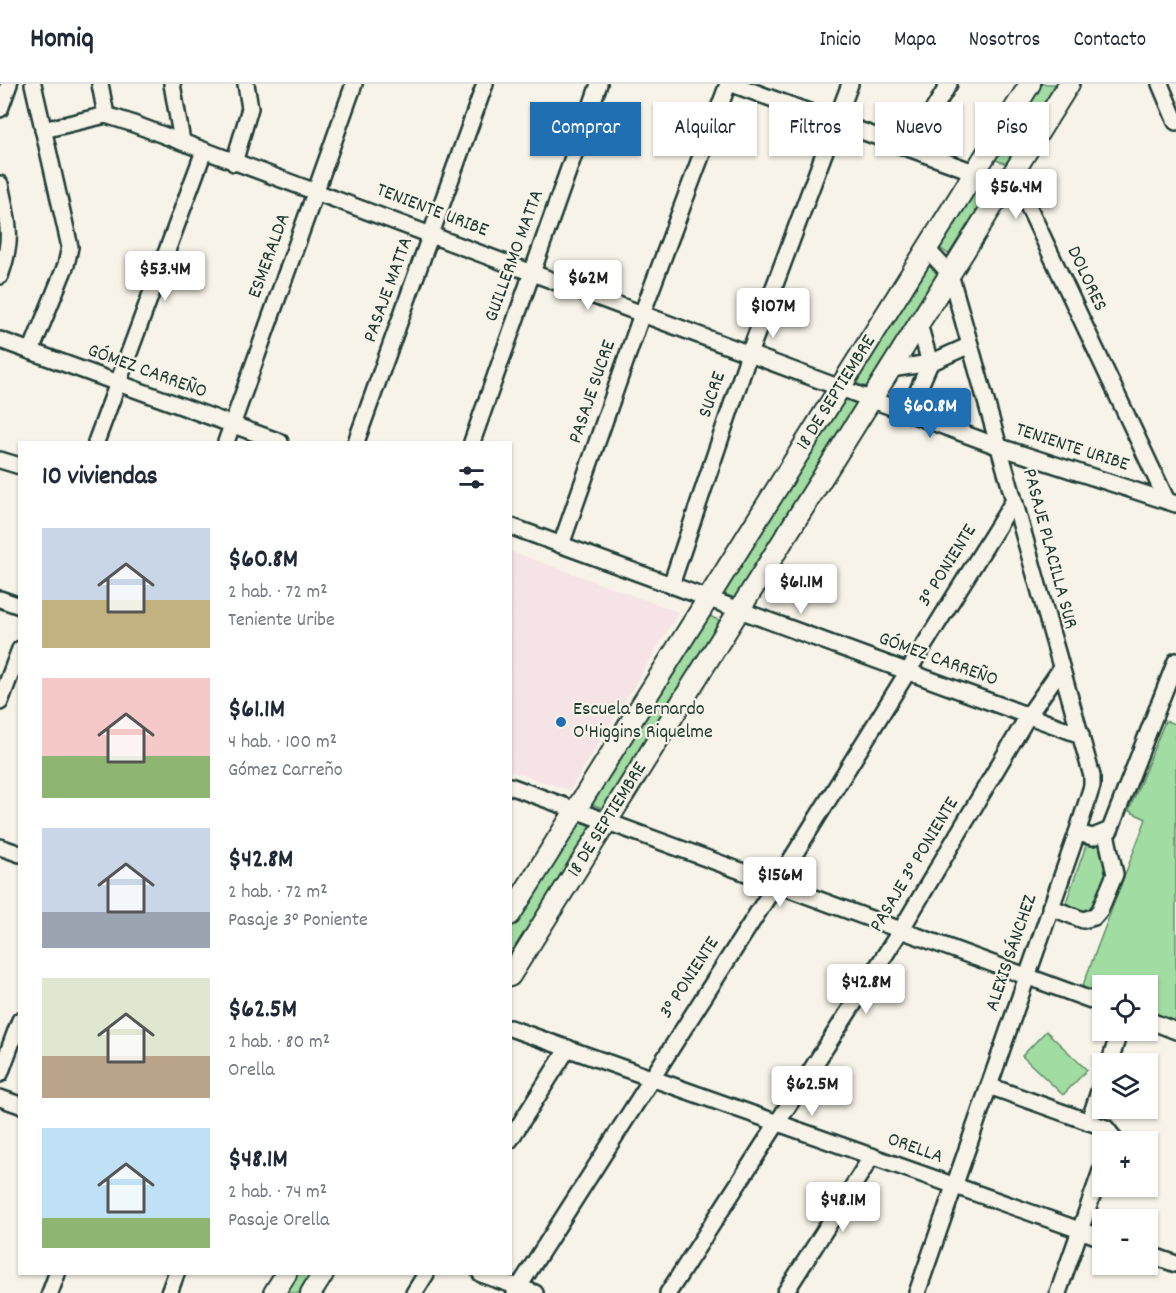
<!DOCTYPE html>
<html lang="es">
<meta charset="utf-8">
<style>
body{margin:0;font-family:Dekko,sans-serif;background:#f2f2f3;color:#1f2937;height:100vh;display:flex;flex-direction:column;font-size:22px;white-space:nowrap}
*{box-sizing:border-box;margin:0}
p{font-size:20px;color:#747a83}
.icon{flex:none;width:33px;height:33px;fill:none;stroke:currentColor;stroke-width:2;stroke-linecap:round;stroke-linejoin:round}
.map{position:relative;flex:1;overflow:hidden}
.drawer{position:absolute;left:18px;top:357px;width:494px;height:834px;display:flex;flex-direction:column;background:#fff;border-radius:0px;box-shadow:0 2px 4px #0004}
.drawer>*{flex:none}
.hud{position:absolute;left:530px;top:18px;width:556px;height:54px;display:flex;gap:12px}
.tools{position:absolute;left:1092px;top:891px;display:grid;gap:12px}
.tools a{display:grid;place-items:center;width:66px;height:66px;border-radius:0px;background:#fff;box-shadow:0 2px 4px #0004;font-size:30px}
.price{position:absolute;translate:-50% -51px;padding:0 14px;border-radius:6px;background:#fff;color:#222;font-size:20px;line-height:39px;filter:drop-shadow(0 2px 3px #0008)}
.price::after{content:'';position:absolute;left:50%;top:36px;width:18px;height:14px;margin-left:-9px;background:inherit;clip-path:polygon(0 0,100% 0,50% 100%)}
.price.on{background:#1f6fb2;color:#fff}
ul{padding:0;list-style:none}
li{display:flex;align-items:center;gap:18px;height:150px;padding:0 24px}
li span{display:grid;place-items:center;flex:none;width:168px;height:120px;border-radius:0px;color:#555}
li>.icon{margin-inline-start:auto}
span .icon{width:72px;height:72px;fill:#fffc;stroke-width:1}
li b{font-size:26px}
h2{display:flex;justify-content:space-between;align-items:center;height:72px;padding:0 24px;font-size:26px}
.pill{padding:0 21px;border-radius:0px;background:#fff;box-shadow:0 2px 4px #0004;font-size:21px;line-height:54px}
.pill.on{background:#1f6fb2;color:#fff}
header{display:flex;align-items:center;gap:36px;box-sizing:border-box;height:84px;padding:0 30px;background:#fff;border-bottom:2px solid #e0e1e3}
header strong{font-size:28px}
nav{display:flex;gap:33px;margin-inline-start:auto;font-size:21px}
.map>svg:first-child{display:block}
</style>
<header>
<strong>Homiq</strong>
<nav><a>Inicio</a><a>Mapa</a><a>Nosotros</a><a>Contacto</a></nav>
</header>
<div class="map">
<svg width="1176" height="1209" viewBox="0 0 1176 1209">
<rect width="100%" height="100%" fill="#f7f3e8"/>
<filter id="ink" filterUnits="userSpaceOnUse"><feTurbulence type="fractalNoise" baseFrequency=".0167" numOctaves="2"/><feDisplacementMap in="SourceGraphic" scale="12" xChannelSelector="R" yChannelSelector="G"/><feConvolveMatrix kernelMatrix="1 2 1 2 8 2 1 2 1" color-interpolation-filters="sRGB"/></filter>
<g filter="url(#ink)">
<polygon fill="#f5e3e6" points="510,467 679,528 570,706 510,687"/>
<g fill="#a1dca2" stroke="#608c6b" stroke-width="1.5">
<polygon points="1040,0 1060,0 1007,80 993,75"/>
<polygon points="973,108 989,116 952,173 939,163"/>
<polygon points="927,181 941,191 868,304 854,298"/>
<polygon points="845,313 860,318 738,516 723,509"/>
<polygon points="706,530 722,538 608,726 588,719"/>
<polygon points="1165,637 1176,640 1176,942 1148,932 1148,902 1102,902 1102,916 1080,909 1146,735 1129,727"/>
<polygon points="582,731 599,737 510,876 510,845"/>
<path d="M1089,753L1101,755C1108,786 1112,805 1089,831L1063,827Z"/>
<polygon points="1046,947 1087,986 1063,1011 1022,972"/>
<polygon points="295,1190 316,1190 303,1209 283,1209"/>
</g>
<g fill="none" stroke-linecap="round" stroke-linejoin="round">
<defs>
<g id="minor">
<polyline points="100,0 106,31"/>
<polyline points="172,0 182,57"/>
<polyline points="732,0 1007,100 1022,109 1167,417"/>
<polyline points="1160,0 1176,38"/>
<polyline points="0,25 9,0"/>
<polyline points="43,46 106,31 131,39 894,324 1000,363 1176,420"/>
<polyline points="910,64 949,0"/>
<polyline points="234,79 250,24 246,0"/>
<path d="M0,100C8,139 14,153 0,192"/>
<polyline points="0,256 280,358"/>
<polyline points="31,267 66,181 70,163 33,0"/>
<polyline points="891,285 930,279 970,261"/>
<polyline points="908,329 930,279 919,240"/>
<polyline points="96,358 204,67"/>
<polyline points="226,358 354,0"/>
<polyline points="356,358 485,0"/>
<polyline points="472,358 599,0"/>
<polyline points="0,376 20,382"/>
<polyline points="510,442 1081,651"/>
<polyline points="561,461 642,230 728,0"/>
<polyline points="671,501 749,270 850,0"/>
<polyline points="0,515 20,522"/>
<polyline points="0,618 20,565"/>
<polyline points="510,702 1102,920"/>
<polyline points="1077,749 1093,753 1110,746 1176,577"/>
<polyline points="0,763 20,770"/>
<polyline points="1050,823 1083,836 1094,833 1100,826 1115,790 1106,750"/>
<polyline points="1148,936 1176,947"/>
<polyline points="510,944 1102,1154"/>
<polyline points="1109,980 1120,946"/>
<polyline points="0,990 20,936"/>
<polyline points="989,1002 1106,1044 1113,1053 1111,1058"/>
<polyline points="0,1014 20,1021"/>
<polyline points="1089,1038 1102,998"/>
<polyline points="510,1056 568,964"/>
<polyline points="1148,1170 1176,1180"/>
<polyline points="481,1190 535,1209"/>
<polyline points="50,1209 57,1190"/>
<polyline points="169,1209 176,1190"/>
<polyline points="414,1209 426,1190"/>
<polyline points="515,1209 776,800 1013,418"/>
<polyline points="668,1209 901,846 1028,632 1060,586"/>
<polyline points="785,1209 872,1072"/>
<polyline points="917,1209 1077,749 1092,702 1092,692 950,190 927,165"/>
<polyline points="1058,1209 1102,1084"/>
</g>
<g id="major">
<polyline points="510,831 1030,0"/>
<polyline points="510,892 1069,0"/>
<polyline points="274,1209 286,1190"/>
<polyline points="311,1209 323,1190"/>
</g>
</defs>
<use href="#minor" stroke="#1f3d34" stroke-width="20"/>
<use href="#major" stroke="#1f3d34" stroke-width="24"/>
<use href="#minor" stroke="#f7f3e8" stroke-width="15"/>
<use href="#major" stroke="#f7f3e8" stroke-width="20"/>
</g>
</g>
<circle fill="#1f6fb2" stroke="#f7f3e8" stroke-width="2" cx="561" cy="638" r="6"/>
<g text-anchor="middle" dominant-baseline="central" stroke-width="4.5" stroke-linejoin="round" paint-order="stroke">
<g font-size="20" fill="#1f3d34" stroke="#f7f3e8">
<text transform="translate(432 127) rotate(21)">TENIENTE URIBE</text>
<text transform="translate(270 172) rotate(-70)">ESMERALDA</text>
<text transform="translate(515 172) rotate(-70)">GUILLERMO MATTA</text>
<text transform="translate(1086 195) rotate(65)">DOLORES</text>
<text transform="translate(389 206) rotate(-70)">PASAJE MATTA</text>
<text transform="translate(147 288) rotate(20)">GÓMEZ CARREÑO</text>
<text transform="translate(593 308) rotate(-71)">PASAJE SUCRE</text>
<text transform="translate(837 309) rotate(-58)">18 DE SEPTIEMBRE</text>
<text transform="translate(713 311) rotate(-71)">SUCRE</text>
<text transform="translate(1072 364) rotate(18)">TENIENTE URIBE</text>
<text transform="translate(1049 465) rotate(75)">PASAJE PLACILLA SUR</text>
<text transform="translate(948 482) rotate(-58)">3° PONIENTE</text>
<text transform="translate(938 576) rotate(20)">GÓMEZ CARREÑO</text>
<text transform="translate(608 736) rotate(-58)">18 DE SEPTIEMBRE</text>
<text transform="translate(915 781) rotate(-59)">PASAJE 3° PONIENTE</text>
<text transform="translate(1012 869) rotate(-71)">ALEXIS SÁNCHEZ</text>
<text transform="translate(690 894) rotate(-57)">3° PONIENTE</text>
<text transform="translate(915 1065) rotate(20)">ORELLA</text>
</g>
<g font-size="20" fill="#1f3d34" stroke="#f7f3e8" text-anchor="start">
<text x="573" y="626">Escuela Bernardo<tspan x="573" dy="23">O'Higgins Riquelme</tspan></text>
</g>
</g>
</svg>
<div class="tools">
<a><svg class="icon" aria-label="locate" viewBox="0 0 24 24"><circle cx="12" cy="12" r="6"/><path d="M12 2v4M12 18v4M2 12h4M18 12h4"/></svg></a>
<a><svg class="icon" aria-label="layers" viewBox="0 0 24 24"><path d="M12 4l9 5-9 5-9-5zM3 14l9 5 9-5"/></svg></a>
<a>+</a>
<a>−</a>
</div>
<b class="price" style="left:1016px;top:136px">$56.4M</b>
<b class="price" style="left:165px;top:218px">$53.4M</b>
<b class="price" style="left:588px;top:227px">$62M</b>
<b class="price" style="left:773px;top:255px">$107M</b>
<b class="price on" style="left:930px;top:355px">$60.8M</b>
<b class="price" style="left:801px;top:531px">$61.1M</b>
<b class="price" style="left:780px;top:824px">$156M</b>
<b class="price" style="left:866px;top:931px">$42.8M</b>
<b class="price" style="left:812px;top:1033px">$62.5M</b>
<b class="price" style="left:843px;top:1149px">$48.1M</b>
<div class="hud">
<a class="pill on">Comprar</a>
<a class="pill">Alquilar</a>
<a class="pill">Filtros</a>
<a class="pill">Nuevo</a>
<a class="pill">Piso</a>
</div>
<section class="drawer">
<h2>10 viviendas<svg class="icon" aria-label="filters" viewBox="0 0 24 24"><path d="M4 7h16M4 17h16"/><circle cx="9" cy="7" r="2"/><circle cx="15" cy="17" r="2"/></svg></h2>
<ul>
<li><span style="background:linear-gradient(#c9d6e8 60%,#c2b280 0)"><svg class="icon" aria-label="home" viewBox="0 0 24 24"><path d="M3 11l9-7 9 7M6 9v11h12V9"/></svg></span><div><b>$60.8M</b><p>2 hab. · 72 m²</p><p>Teniente Uribe</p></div></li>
<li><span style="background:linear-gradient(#f6c9c9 65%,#8fb573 0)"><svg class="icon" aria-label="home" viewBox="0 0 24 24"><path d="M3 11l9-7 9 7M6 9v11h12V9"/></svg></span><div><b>$61.1M</b><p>4 hab. · 100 m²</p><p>Gómez Carreño</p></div></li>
<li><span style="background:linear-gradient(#c9d6e8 70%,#9aa5b1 0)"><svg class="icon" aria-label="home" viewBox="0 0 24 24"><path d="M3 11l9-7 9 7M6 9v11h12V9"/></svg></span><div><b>$42.8M</b><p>2 hab. · 72 m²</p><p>Pasaje 3° Poniente</p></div></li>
<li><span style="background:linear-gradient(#dfe7d0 65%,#b9a48a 0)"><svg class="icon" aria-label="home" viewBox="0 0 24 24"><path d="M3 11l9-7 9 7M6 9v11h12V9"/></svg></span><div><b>$62.5M</b><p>2 hab. · 80 m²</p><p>Orella</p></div></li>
<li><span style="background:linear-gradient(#bfe0f5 75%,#8fb573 0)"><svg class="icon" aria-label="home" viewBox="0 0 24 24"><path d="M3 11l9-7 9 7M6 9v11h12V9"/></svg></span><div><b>$48.1M</b><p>2 hab. · 74 m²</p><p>Pasaje Orella</p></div></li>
</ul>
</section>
</div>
